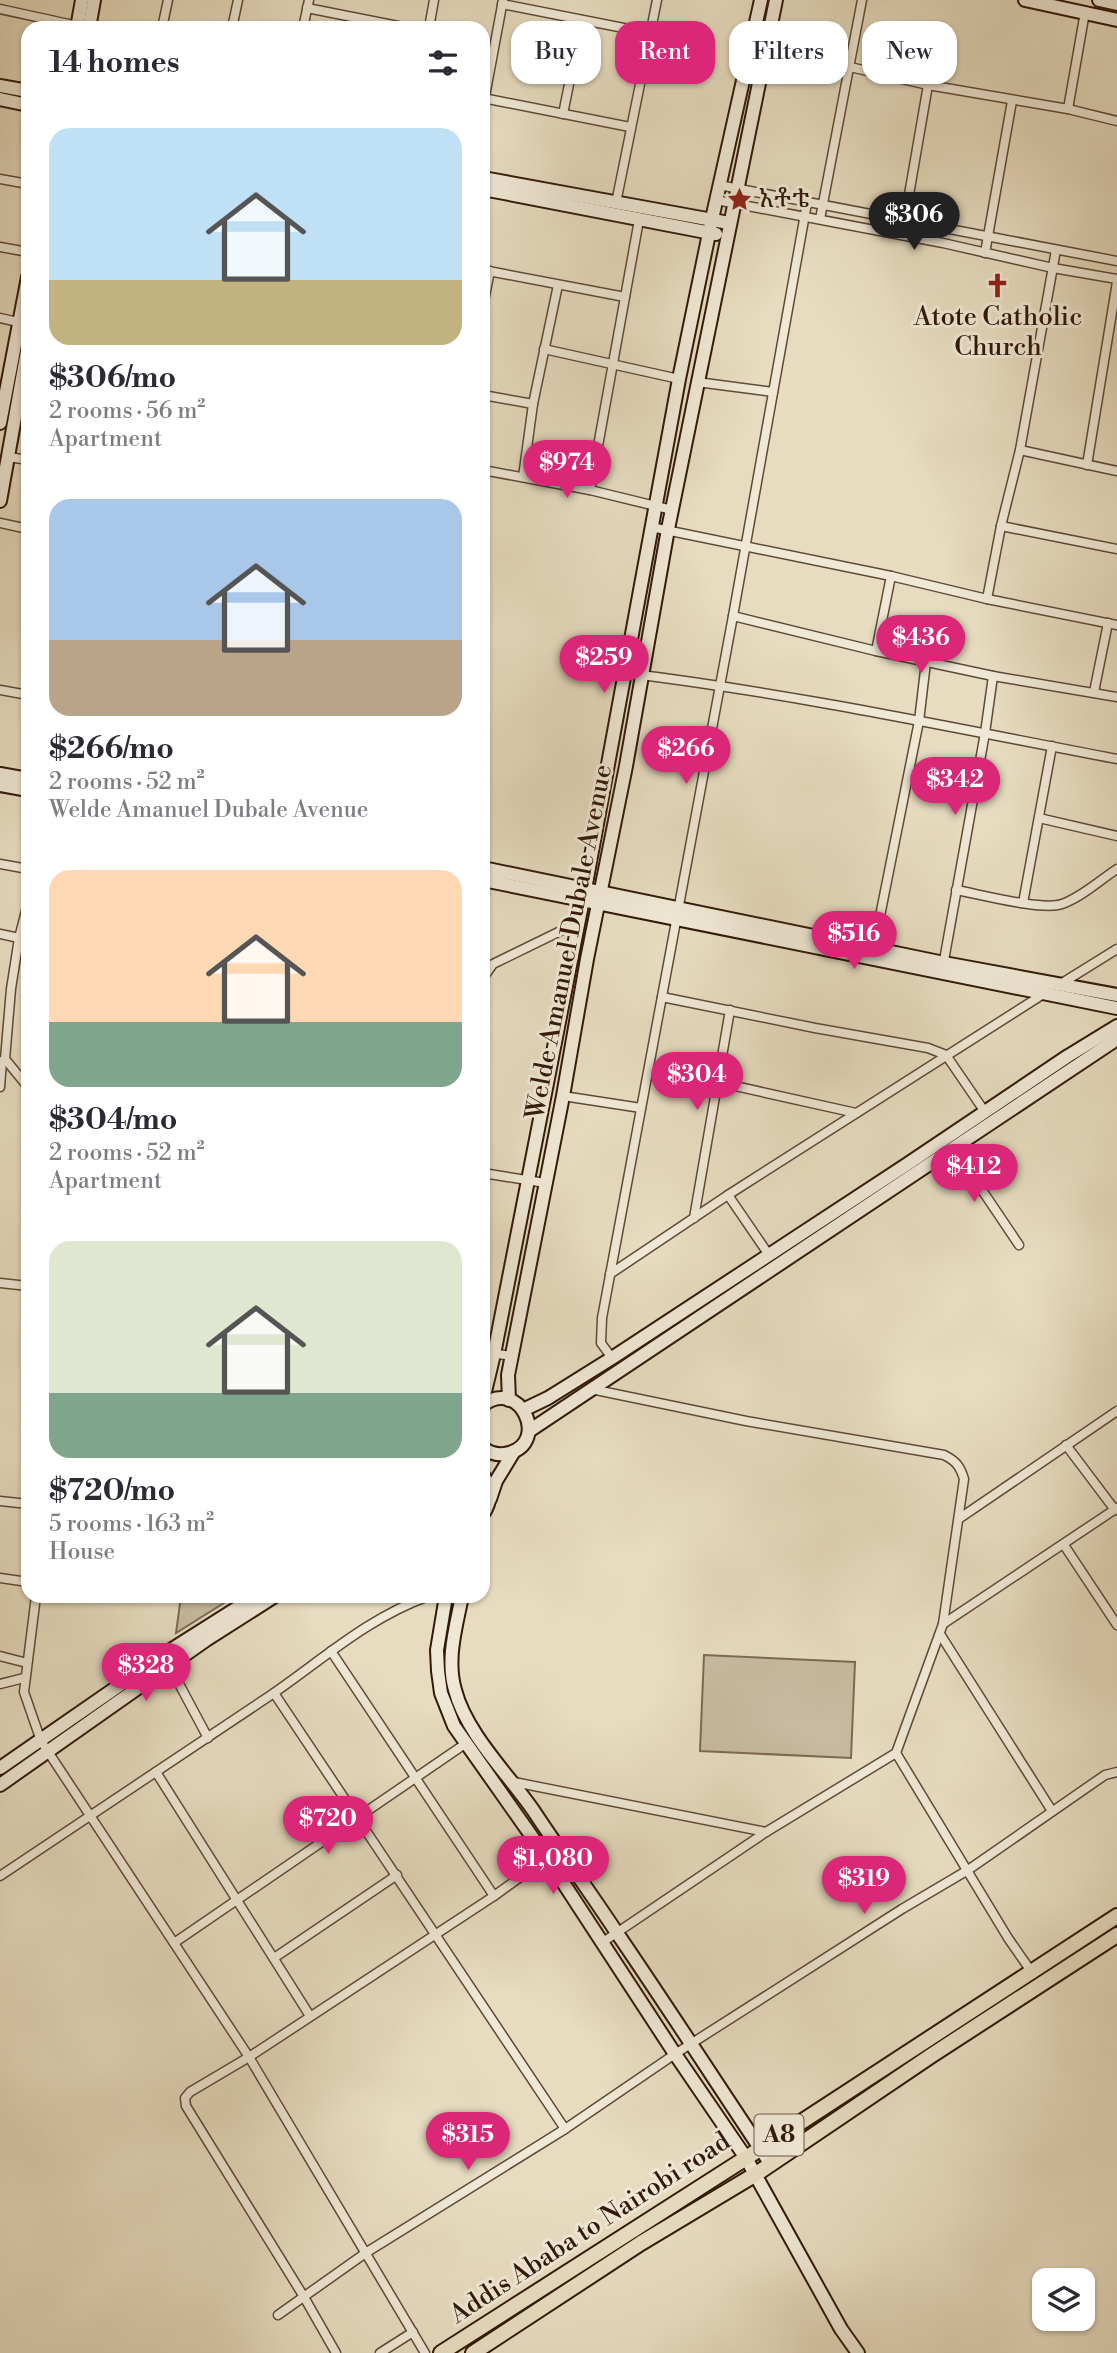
<!DOCTYPE html>
<meta charset="utf-8">
<style>
body{margin:0;font-family:"Libre Bodoni","Noto Serif Ethiopic",serif;background:#f7f7f7;color:#2b2b33;height:100vh;display:flex;flex-direction:column;font-size:26px;white-space:nowrap}
*{box-sizing:border-box;margin:0}
p{font-size:23px;color:#7c7c81}
.icon{flex:none;width:38px;height:38px;fill:none;stroke:currentColor;stroke-width:2;stroke-linecap:round;stroke-linejoin:round}
.map{position:relative;flex:1;overflow:hidden}
.details{position:absolute;left:21px;top:21px;width:469px;height:1582px;display:flex;flex-direction:column;background:#fff;border-radius:21px;box-shadow:0 2px 5px #0004}
.details>*{flex:none}
.hud{position:absolute;left:511px;top:21px;width:500px;height:63px;display:flex;gap:14px}
.tools{position:absolute;left:1032px;top:2268px;display:grid;gap:14px}
.tools a{display:grid;place-items:center;width:63px;height:63px;border-radius:14px;background:#fff;box-shadow:0 2px 5px #0004;font-size:35px}
.price{position:absolute;translate:-50% -60px;padding:0 16px;border-radius:24px;background:#db2777;color:#fff;font-size:23px;line-height:46px;filter:drop-shadow(0 2px 4px #0008)}
.price::after{content:'';position:absolute;left:50%;top:42px;width:21px;height:16px;margin-left:-10px;background:inherit;clip-path:polygon(0 0,100% 0,50% 100%)}
.price.active{background:#222;color:#fff}
ul{padding:0;list-style:none}
li{display:grid;align-content:center;gap:14px;height:371px;padding:0 28px}
li span{display:grid;place-items:center;height:217px;border-radius:21px;color:#555}
li>.icon{margin-inline-start:auto}
span .icon{width:126px;height:126px;fill:#fffc;stroke-width:1}
li b{font-size:30px}
h2{display:flex;justify-content:space-between;align-items:center;height:84px;padding:0 28px;font-size:30px}
.pill{padding:0 24px;border-radius:21px;background:#fff;box-shadow:0 2px 5px #0004;font-size:24px;line-height:63px}
.pill.active{background:#db2777;color:#fff}
.map>svg:first-child{display:block}
</style>
<div class="map">
<svg width="1117" height="2353" viewBox="0 0 1117 2353">
<rect width="100%" height="100%" fill="#e7dcc0"/>
<filter id="stains"><feTurbulence type="fractalNoise" baseFrequency=".00286" numOctaves="4"/><feColorMatrix values="0 0 0 0 .2 0 0 0 0 .09 0 0 0 0 .02 0 0 0 .5 -.17"/></filter>
<radialGradient id="worn" r=".72"><stop offset=".6" stop-color="#630" stop-opacity="0"/><stop offset="1" stop-color="#630" stop-opacity=".3"/></radialGradient>
<g fill="#c8bba1" stroke="#7d6a54" stroke-width="2">
<polygon points="181,1596 235,1596 176,1633"/>
<polygon points="704,1655 855,1662 851,1758 700,1751"/>
</g>
<g fill="none" stroke-linecap="round" stroke-linejoin="round">
<defs>
<g id="street">
<polyline points="502,4 649,33"/>
<polyline points="307,8 408,28"/>
<polyline points="0,9 78,26"/>
<polyline points="162,28 168,0"/>
<polyline points="232,28 238,0"/>
<polyline points="303,28 309,0"/>
<polyline points="429,28 434,0"/>
<polyline points="850,67 928,85 1068,109 1117,121"/>
<polyline points="483,98 630,127"/>
<polyline points="483,107 503,0"/>
<polyline points="1068,109 1085,12"/>
<polyline points="563,114 582,20"/>
<polyline points="0,179 28,184"/>
<polyline points="719,185 1117,261"/>
<polyline points="716,200 943,243 1053,268 1117,279"/>
<polyline points="616,203 657,0"/>
<polyline points="820,219 862,0"/>
<polyline points="902,235 928,85"/>
<polyline points="0,247 28,252"/>
<polyline points="985,253 1012,101"/>
<polyline points="483,270 625,297"/>
<polyline points="483,306 490,271"/>
<polyline points="0,318 18,322"/>
<polyline points="544,349 679,379"/>
<polyline points="697,382 773,392"/>
<polyline points="483,395 533,404"/>
<polyline points="1020,450 1117,471"/>
<polyline points="9,457 28,460"/>
<polyline points="1087,465 1117,282"/>
<polyline points="483,470 590,490 672,510"/>
<polyline points="523,477 533,404 558,285"/>
<polyline points="590,490 639,220"/>
<polyline points="0,523 28,529"/>
<polyline points="1001,526 1117,549"/>
<polyline points="651,527 891,576 987,599 1117,625"/>
<polyline points="987,599 1001,526 1020,450 1056,250"/>
<polyline points="733,616 876,651 993,676 1117,697"/>
<polyline points="876,651 891,576"/>
<path d="M625,673C790,693 954,728 1117,759"/>
<polyline points="0,690 28,695"/>
<polyline points="1094,692 1108,623"/>
<polyline points="1039,818 1117,836"/>
<polyline points="0,864 28,869"/>
<path d="M956,890C979,894 1042,911 1062,904C1082,897 1100,880 1117,869"/>
<polyline points="28,903 19,938 11,989 5,1059 28,1087"/>
<polyline points="1023,903 1052,746"/>
<polyline points="0,934 19,938"/>
<polyline points="873,951 919,721 926,662"/>
<polyline points="943,966 985,733 993,676"/>
<polyline points="483,978 493,964 579,922"/>
<polyline points="1059,985 1117,949"/>
<polyline points="662,997 815,1028 928,1048 946,1055 985,1112"/>
<polyline points="717,1082 856,1113"/>
<polyline points="0,1087 2,1061"/>
<polyline points="563,1096 641,1108"/>
<polyline points="953,1147 1019,1245"/>
<polyline points="483,1173 545,1183"/>
<polyline points="728,1195 769,1255"/>
<polyline points="694,1218 730,1010"/>
<polyline points="610,1274 728,1195 1045,993"/>
<polyline points="0,1283 28,1286"/>
<polyline points="483,1352 512,1356"/>
<polyline points="612,1358 601,1343 602,1318 733,616 807,203"/>
<path d="M591,1389L746,1421L944,1455C956,1461 960,1466 964,1479L943,1624"/>
<polyline points="1066,1445 1115,1510"/>
<polyline points="0,1501 28,1504"/>
<polyline points="960,1518 1117,1411"/>
<polyline points="1064,1545 1117,1625"/>
<polyline points="0,1578 28,1582"/>
<polyline points="36,1596 24,1692 41,1741 249,2057 425,2353"/>
<polyline points="940,1634 1052,1811"/>
<polyline points="331,1651 494,1896"/>
<polyline points="0,1656 27,1663"/>
<polyline points="169,1665 208,1738"/>
<polyline points="0,1684 24,1678"/>
<polyline points="274,1693 565,2129"/>
<polyline points="896,1753 1008,1938 1033,1974"/>
<polyline points="156,1772 310,2016"/>
<polyline points="514,1782 766,1832"/>
<path d="M0,1876C90,1815 181,1756 271,1695C322,1660 369,1617 429,1596"/>
<polyline points="603,1942 766,1832 896,1753 943,1624 1117,1508"/>
<polyline points="174,1943 465,1744"/>
<polyline points="274,1958 397,1875"/>
<polyline points="278,2315 367,2252 565,2129 675,2054 902,1909 968,1870 1105,1775 1117,1772"/>
<polyline points="336,2353 304,2297 186,2106 185,2098 190,2092 249,2057 494,1896 559,1849"/>
<polyline points="380,2353 413,2332"/>
</g>
<g id="secondary">
<polyline points="1025,0 1117,20"/>
<polyline points="1099,0 1117,4"/>
<polyline points="77,28 82,0"/>
<polyline points="89,28 94,0"/>
<polyline points="0,86 28,91"/>
<polyline points="0,99 28,105"/>
<polyline points="483,178 729,223"/>
<polyline points="483,189 716,234"/>
<polyline points="0,423 28,277"/>
<polyline points="0,501 28,345"/>
<polyline points="0,774 28,779"/>
<polyline points="0,785 28,790"/>
<polyline points="483,868 944,963 1117,995"/>
<polyline points="483,880 1117,1008"/>
<polyline points="483,1400 494,1354 585,889 679,379 712,219 761,0"/>
<polyline points="509,1400 508,1375 563,1096 587,959 626,766 668,529 776,0"/>
<path d="M483,1405C520,1377 550,1442 509,1453C499,1456 491,1454 483,1448"/>
<polyline points="523,1410 548,1398 612,1358 906,1165 1068,1056 1117,1026"/>
<polyline points="529,1431 1117,1039"/>
<path d="M483,1475C491,1488 492,1501 483,1514"/>
<polyline points="490,1499 496,1481 513,1453"/>
<polyline points="446,1596 437,1650 438,1671 441,1693 454,1726 547,1858 675,2054 746,2158 841,2329 858,2353"/>
<path d="M462,1596C456,1627 446,1659 455,1690C466,1733 508,1774 533,1810C560,1851 590,1892 617,1933C669,2009 719,2087 770,2163"/>
<polyline points="0,1768 169,1651 256,1596"/>
<polyline points="0,1785 206,1640 275,1596"/>
</g>
<g id="highway">
<polyline points="441,2353 746,2158 1117,1916"/>
<polyline points="473,2353 641,2243 756,2174 932,2055 1117,1935"/>
</g>
</defs>
<use href="#street" stroke="#5f4a36" stroke-width="11"/>
<use href="#secondary" stroke="#321908" stroke-width="16"/>
<use href="#highway" stroke="#321908" stroke-width="18"/>
<use href="#street" stroke="#efe8d6" stroke-width="8"/>
<use href="#secondary" stroke="#efe8d6" stroke-width="12"/>
<use href="#highway" stroke="#e7dcc0" stroke-width="14"/>
</g>
<defs>
<symbol id="sight-bare" viewBox="-9 -9 18 18"><path d="M0-6L1.8-2.2L6-1.7L2.9 1.2L3.7 5.4L0 3.3L-3.7 5.4L-2.9 1.2L-6-1.7L-1.8-2.2Z" fill="#8f2418" stroke="#efe8d6" stroke-width="2.5" paint-order="stroke"/></symbol>
<symbol id="church-bare" viewBox="-9 -9 18 18"><path d="M-1.2-6h2.4v3.5h3.3v2.4h-3.3V6h-2.4V-.1h-3.3v-2.4h3.3Z" fill="#8f2418" stroke="#efe8d6" stroke-width="2.5" paint-order="stroke"/></symbol>
</defs>
<g fill-rule="evenodd">
<use href="#sight-bare" x="722" y="182" width="35" height="35"/>
<use href="#church-bare" x="980" y="268" width="35" height="35"/>
</g>
<g text-anchor="middle" dominant-baseline="central" stroke-width="6" stroke-linejoin="round" paint-order="stroke">
<rect fill="#efe8d6" stroke="#6b5746" stroke-width="2" x="754.5" y="2114.5" width="49" height="41" rx="5"/>
<g font-size="24" font-weight="bold" fill="#321908">
<text x="779" y="2135">A8</text>
</g>
<g font-size="26" fill="#321908" stroke="#efe8d6" text-anchor="start">
<text x="759" y="199">አቶቴ</text>
<text x="998" y="317" text-anchor="middle">Atote Catholic<tspan x="998" dy="30">Church</tspan></text>
</g>
<g font-size="26" fill="#321908" stroke="#efe8d6">
<text transform="translate(569 942) rotate(-79)">Welde Amanuel Dubale Avenue</text>
<text transform="translate(590 2228) rotate(-33)">Addis Ababa to Nairobi road</text>
</g>
</g>
<rect width="100%" height="100%" filter="url(#stains)"/>
<rect width="100%" height="100%" fill="url(#worn)"/>
</svg>
<div class="tools">
<a><svg class="icon" aria-label="layers" viewBox="0 0 24 24"><path d="M12 4l9 5-9 5-9-5zM3 14l9 5 9-5"/></svg></a>
</div>
<b class="price active" style="left:914px;top:252px">$306</b>
<b class="price" style="left:567px;top:500px">$974</b>
<b class="price" style="left:921px;top:675px">$436</b>
<b class="price" style="left:604px;top:695px">$259</b>
<b class="price" style="left:686px;top:786px">$266</b>
<b class="price" style="left:955px;top:817px">$342</b>
<b class="price" style="left:854px;top:971px">$516</b>
<b class="price" style="left:697px;top:1112px">$304</b>
<b class="price" style="left:974px;top:1204px">$412</b>
<b class="price" style="left:146px;top:1703px">$328</b>
<b class="price" style="left:328px;top:1856px">$720</b>
<b class="price" style="left:553px;top:1896px">$1,080</b>
<b class="price" style="left:864px;top:1916px">$319</b>
<b class="price" style="left:468px;top:2172px">$315</b>
<div class="hud">
<a class="pill">Buy</a>
<a class="pill active">Rent</a>
<a class="pill">Filters</a>
<a class="pill">New</a>
</div>
<section class="details">
<h2>14 homes<svg class="icon" aria-label="filters" viewBox="0 0 24 24"><path d="M4 7h16M4 17h16"/><circle cx="9" cy="7" r="2"/><circle cx="15" cy="17" r="2"/></svg></h2>
<ul>
<li><span style="background:linear-gradient(#bfe0f5 70%,#c2b280 0)"><svg class="icon" aria-label="home" viewBox="0 0 24 24"><path d="M3 11l9-7 9 7M6 9v11h12V9"/></svg></span><div><b>$306/mo</b><p>2 rooms · 56 m²</p><p>Apartment</p></div></li>
<li><span style="background:linear-gradient(#a9c7e8 65%,#b9a48a 0)"><svg class="icon" aria-label="home" viewBox="0 0 24 24"><path d="M3 11l9-7 9 7M6 9v11h12V9"/></svg></span><div><b>$266/mo</b><p>2 rooms · 52 m²</p><p>Welde Amanuel Dubale Avenue</p></div></li>
<li><span style="background:linear-gradient(#ffd9b3 70%,#7fa58c 0)"><svg class="icon" aria-label="home" viewBox="0 0 24 24"><path d="M3 11l9-7 9 7M6 9v11h12V9"/></svg></span><div><b>$304/mo</b><p>2 rooms · 52 m²</p><p>Apartment</p></div></li>
<li><span style="background:linear-gradient(#dfe7d0 70%,#7fa58c 0)"><svg class="icon" aria-label="home" viewBox="0 0 24 24"><path d="M3 11l9-7 9 7M6 9v11h12V9"/></svg></span><div><b>$720/mo</b><p>5 rooms · 163 m²</p><p>House</p></div></li>
</ul>
</section>
</div>
